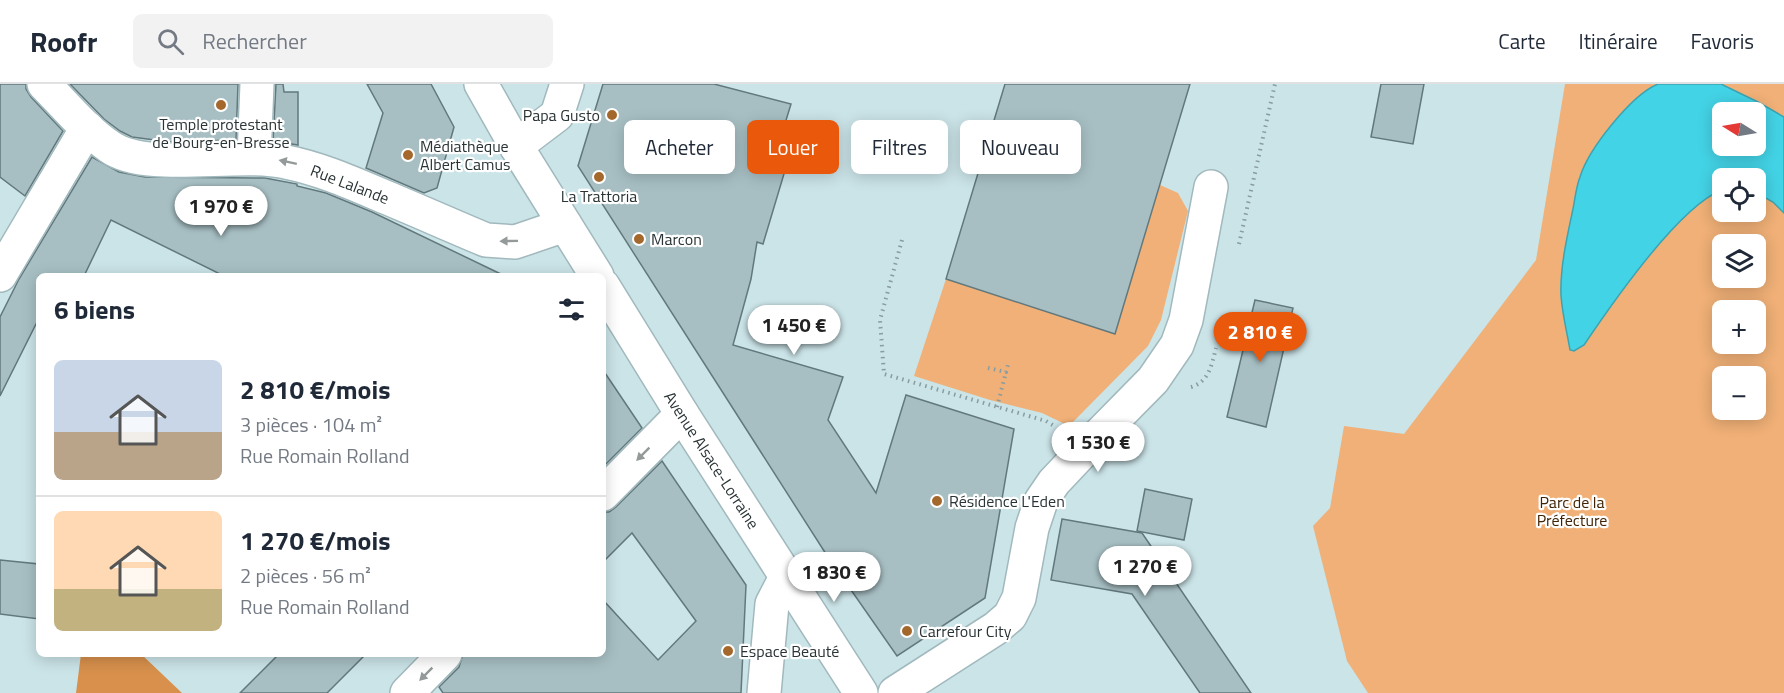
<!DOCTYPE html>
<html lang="fr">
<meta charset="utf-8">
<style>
body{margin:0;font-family:"Titillium Web",sans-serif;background:#f2f2f3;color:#1f2937;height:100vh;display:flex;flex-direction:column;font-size:22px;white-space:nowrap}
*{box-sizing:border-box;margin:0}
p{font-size:20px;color:#747a83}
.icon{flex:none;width:33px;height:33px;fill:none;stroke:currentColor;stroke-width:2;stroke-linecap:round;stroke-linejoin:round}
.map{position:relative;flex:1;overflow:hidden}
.side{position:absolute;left:36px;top:189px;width:570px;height:384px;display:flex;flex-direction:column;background:#fff;border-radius:9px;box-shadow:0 3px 15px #0003}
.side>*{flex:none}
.hud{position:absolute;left:624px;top:36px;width:570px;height:54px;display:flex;gap:12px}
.needle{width:39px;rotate:281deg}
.tools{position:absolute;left:1712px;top:18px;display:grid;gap:12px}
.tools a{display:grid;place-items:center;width:54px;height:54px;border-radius:9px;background:#fff;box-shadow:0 3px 15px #0003;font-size:30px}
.price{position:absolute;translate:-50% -51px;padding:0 14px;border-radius:21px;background:#fff;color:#222;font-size:20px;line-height:39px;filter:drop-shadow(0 2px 3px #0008)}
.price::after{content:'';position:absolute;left:50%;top:36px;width:18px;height:14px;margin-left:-9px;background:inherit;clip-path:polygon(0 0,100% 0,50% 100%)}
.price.current{background:#ea580c;color:#fff}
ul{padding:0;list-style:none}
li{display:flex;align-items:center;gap:18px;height:150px;padding:0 18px}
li+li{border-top:2px solid #e0e1e3}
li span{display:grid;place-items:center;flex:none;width:168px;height:120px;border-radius:9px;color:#555}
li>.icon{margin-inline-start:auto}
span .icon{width:72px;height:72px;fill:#fffc;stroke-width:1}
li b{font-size:26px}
h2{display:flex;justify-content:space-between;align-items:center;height:72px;padding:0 18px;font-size:26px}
.pill{padding:0 21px;border-radius:9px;background:#fff;box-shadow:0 3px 15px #0003;font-size:21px;line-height:54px}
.pill.current{background:#ea580c;color:#fff}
header{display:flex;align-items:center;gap:36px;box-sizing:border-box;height:84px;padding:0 30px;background:#fff;border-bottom:2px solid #e0e1e3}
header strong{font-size:28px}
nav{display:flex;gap:33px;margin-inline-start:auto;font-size:21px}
.search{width:420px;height:54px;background:#f2f2f3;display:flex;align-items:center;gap:15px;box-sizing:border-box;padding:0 21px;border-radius:9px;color:#747a83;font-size:22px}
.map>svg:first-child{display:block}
</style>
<header>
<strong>Roofr</strong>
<div class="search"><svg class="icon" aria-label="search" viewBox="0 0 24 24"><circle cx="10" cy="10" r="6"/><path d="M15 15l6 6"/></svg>Rechercher</div>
<nav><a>Carte</a><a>Itinéraire</a><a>Favoris</a></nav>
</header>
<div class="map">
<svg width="1784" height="609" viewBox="0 0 1784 609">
<rect width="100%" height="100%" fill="#cbe4e8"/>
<g fill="#f0b077" fill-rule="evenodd">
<path d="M1565,0H1784V609H1368L1347,577L1313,442L1330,424L1344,342L1404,350L1536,176ZM1722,28H1755V62H1722ZM1722,94H1755V128H1722ZM1722,160H1755V194H1722ZM1722,226H1755V260H1722ZM1722,292H1755V326H1722Z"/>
<polygon points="1160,101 1178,109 1188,127 1161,236 1148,262 1069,342 1042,329 990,316 914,292 946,195 1115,250"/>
</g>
<polygon fill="#d8904c" points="81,570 141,570 182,609 76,609"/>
<path fill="#43d3e6" stroke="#3ca3b1" stroke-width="1.5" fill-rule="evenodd" d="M1658,0H1721L1758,18L1784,33V129L1773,118L1755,108V94H1722V106C1679,122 1611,221 1584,261L1574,267L1570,266C1567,248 1562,229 1561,211C1560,183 1567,153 1573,125C1575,115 1576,103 1580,93C1588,66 1631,11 1658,0ZM1722,28H1755V62H1722Z"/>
<g fill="#a7bfc3" stroke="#62787c" stroke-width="1.5">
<polygon points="0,0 26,0 26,5 31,13 63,47 25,112 0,93"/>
<polygon points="70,0 238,0 236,56 170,58 132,53 120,47 104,35"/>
<polygon points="276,0 283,0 284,8 298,8 298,61 273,57"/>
<polygon points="367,0 431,0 454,43 437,104 424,109 366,84 383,29"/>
<polygon points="603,0 714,0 791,20 779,59 792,63 763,160 757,158 751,195 733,261 843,293 828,336 876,409 906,311 1014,345 985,514 897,572 826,470 578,82"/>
<polygon points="1005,0 1190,0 1115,250 946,195"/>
<polygon points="1381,0 1424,0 1413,60 1371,53"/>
<polygon points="92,73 119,88 145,93 265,94 297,100 297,102 326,109 372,128 505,192 224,192 111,136 84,192 39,192 39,234 0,312 0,233 19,195"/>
<polygon points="1255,216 1293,224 1266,343 1227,333"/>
<polygon points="603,286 642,344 603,383"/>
<polygon points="662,377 746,501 741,609 443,609 439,603 459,583 463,570 603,570 603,516 658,576 696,537 632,449 603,478 603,428 609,428 616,423"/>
<polygon points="1145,405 1192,415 1184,456 1137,447"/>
<polygon points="1062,435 1142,449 1251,609 1200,609 1132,510 1051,496"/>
<polygon points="0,476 39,480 39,535 0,530"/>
<polygon points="279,570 366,570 327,609 240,609"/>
</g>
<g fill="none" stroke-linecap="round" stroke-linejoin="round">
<defs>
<g id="minor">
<path d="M44,0C65,21 85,46 110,63C147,89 239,67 286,78C321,85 352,99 385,113C419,127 452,142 486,156L515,158L565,141"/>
<polyline points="481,0 516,62 597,192"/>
<polyline points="516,62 557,31 567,0"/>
<polyline points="254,73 257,0"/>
<polyline points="0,191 87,44"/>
<polyline points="603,202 682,330 861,609"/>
<polyline points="603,410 682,330"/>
<polyline points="407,609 445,570"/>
<polyline points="764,609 772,520 787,491"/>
<polyline points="895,609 996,544 1010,532 1019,514 1032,444 1041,417 1054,398 1088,362 1153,296 1177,261 1186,236 1211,103"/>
</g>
</defs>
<use href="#minor" stroke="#a1b9bd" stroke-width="36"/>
<g stroke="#899c9f" stroke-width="4" stroke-dasharray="1.5 4.5" stroke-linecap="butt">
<polyline points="902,156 880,236 884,290 1046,337 1056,343"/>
<polyline points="1239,160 1275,0"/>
<polyline points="988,284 1006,288 1009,277"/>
<path d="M1191,303C1209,298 1212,280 1216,264"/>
<polyline points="997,323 1006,288"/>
</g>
<use href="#minor" stroke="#fff" stroke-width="33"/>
</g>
<defs><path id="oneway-solid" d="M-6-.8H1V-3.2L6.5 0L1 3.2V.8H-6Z" transform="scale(1.5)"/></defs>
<g fill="#94999a">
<use href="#oneway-solid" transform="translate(288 78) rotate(-168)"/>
<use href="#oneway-solid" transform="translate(509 157) rotate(179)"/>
<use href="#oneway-solid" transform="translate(643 370) rotate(135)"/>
<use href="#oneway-solid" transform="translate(426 590) rotate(135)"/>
</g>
<g fill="#a5682c" stroke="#fff" stroke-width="2">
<circle cx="221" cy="21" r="6"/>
<circle cx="612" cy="31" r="6"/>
<circle cx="408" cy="71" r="6"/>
<circle cx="599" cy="93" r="6"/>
<circle cx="639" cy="155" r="6"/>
<circle cx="937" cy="417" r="6"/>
<circle cx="907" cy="547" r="6"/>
<circle cx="728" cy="567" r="6"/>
</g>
<g text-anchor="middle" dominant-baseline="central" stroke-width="4.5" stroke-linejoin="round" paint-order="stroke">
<g font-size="16" fill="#2a3335" stroke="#fff" text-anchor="start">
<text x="600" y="31" text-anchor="end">Papa Gusto</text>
<text x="221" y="40" text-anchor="middle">Temple protestant<tspan x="221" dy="18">de Bourg-en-Bresse</tspan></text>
<text x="420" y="62">Médiathèque<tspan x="420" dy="18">Albert Camus</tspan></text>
<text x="599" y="112" text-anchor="middle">La Trattoria</text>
<text x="651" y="155">Marcon</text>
<text x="949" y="417">Résidence L'Eden</text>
<text x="919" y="547">Carrefour City</text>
<text x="740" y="567">Espace Beauté</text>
</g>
<g font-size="16" fill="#2a3335" stroke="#fff">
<text transform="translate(350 100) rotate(21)">Rue Lalande</text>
<text transform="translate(712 376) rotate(57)">Avenue Alsace-Lorraine</text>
</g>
<g font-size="16" fill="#412406" stroke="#fff">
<text x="1572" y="418">Parc de la<tspan x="1572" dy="18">Préfecture</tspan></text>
</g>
</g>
</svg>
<div class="tools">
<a><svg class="needle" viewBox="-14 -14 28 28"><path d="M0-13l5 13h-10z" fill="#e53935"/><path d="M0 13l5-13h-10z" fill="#747a83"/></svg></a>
<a><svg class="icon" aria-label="locate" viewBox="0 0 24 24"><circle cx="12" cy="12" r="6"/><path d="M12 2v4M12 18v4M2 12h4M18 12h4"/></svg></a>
<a><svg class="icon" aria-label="layers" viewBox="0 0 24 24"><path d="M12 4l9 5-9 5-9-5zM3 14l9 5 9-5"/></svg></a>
<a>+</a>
<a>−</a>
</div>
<b class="price" style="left:221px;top:153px">1 970 €</b>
<b class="price" style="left:794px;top:272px">1 450 €</b>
<b class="price current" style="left:1260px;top:279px">2 810 €</b>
<b class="price" style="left:1098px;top:389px">1 530 €</b>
<b class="price" style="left:1145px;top:513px">1 270 €</b>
<b class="price" style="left:834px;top:519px">1 830 €</b>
<div class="hud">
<a class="pill">Acheter</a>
<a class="pill current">Louer</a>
<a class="pill">Filtres</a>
<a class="pill">Nouveau</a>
</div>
<section class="side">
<h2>6 biens<svg class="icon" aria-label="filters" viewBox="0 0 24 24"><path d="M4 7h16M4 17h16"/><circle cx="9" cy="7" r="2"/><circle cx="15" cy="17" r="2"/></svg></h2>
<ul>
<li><span style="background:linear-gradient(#c9d6e8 60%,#b9a48a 0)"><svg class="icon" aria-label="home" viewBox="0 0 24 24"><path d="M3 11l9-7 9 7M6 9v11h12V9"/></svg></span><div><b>2 810 €/mois</b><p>3 pièces · 104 m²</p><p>Rue Romain Rolland</p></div></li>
<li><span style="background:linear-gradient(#ffd9b3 65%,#c2b280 0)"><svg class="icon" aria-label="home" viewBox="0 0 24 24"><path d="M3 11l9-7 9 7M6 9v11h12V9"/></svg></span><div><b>1 270 €/mois</b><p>2 pièces · 56 m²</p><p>Rue Romain Rolland</p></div></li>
</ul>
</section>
</div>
